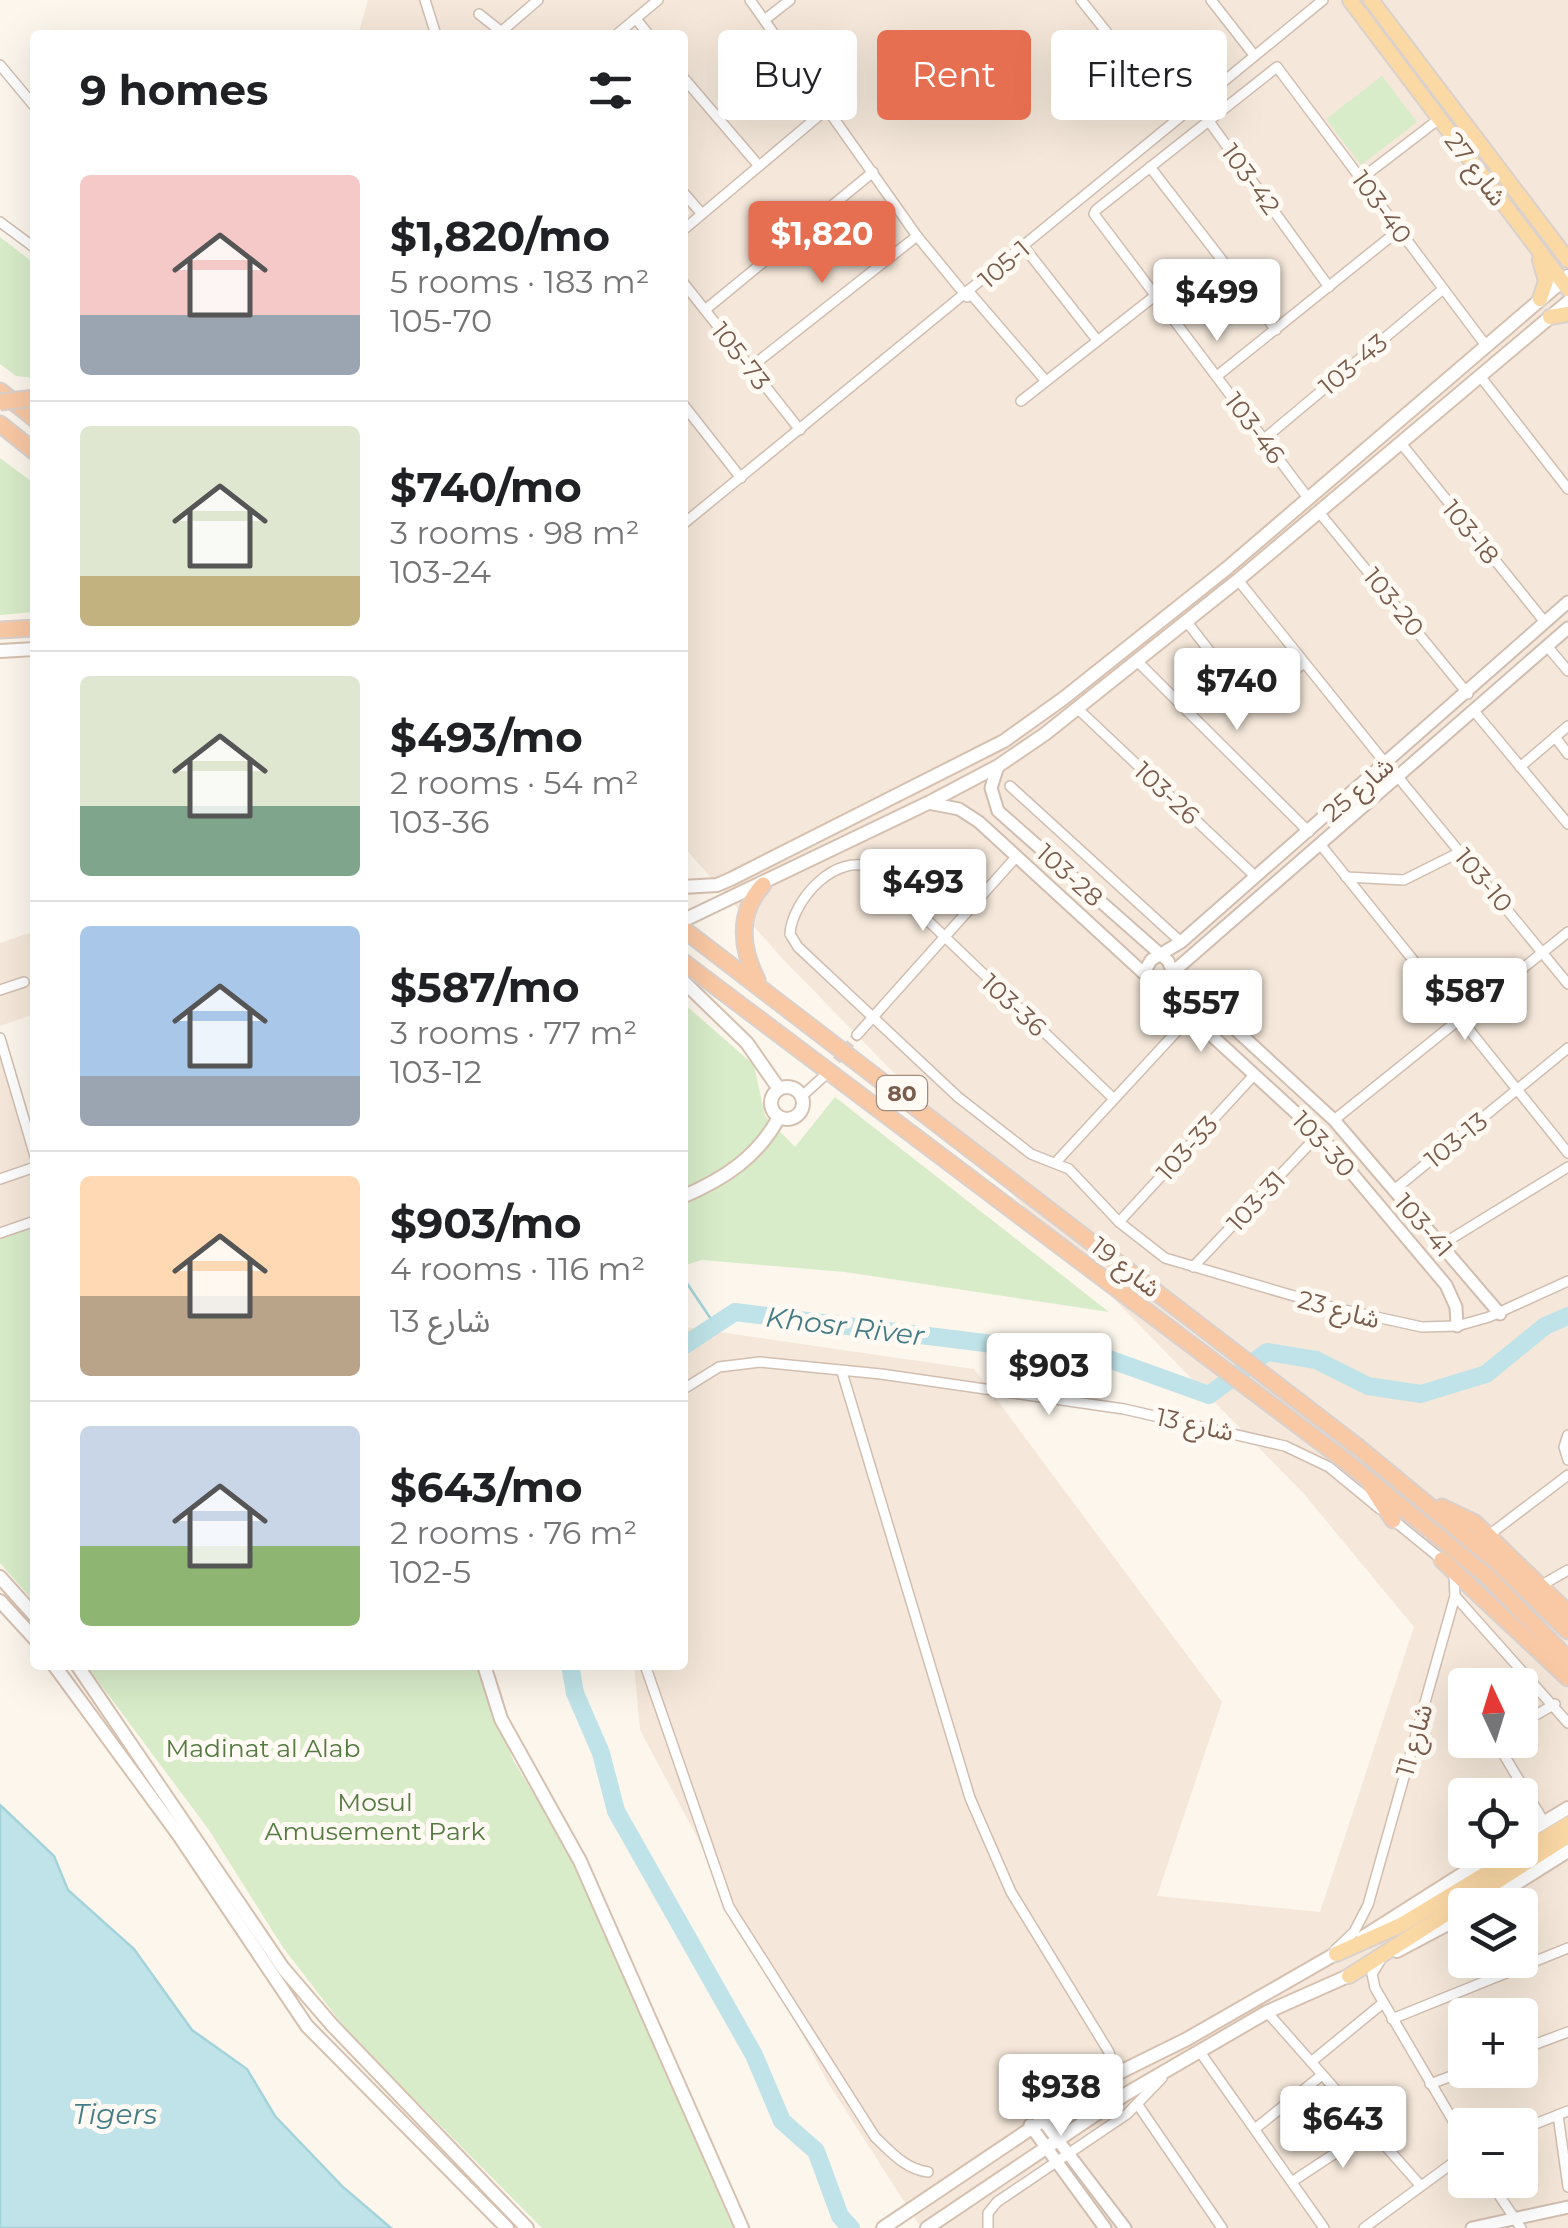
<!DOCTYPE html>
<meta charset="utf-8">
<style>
body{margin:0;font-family:Montserrat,"Noto Sans Arabic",sans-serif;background:#f6f6f6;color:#202124;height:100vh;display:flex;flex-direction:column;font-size:38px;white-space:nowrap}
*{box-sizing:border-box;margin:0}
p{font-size:32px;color:#757577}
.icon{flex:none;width:55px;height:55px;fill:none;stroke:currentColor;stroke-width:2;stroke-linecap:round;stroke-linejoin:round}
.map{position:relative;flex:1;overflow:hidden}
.panel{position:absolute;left:30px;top:30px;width:658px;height:1640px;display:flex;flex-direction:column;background:#fff;border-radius:10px;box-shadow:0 10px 40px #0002}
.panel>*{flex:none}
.guide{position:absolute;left:718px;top:30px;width:700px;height:90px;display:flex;gap:20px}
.needle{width:65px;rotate:356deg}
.buttons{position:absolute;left:1448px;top:1668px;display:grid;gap:20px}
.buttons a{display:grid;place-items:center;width:90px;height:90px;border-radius:10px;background:#fff;box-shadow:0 10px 40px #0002;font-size:50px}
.price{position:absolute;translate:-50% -85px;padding:0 22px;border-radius:10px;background:#fff;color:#222;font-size:32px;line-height:65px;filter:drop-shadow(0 2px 5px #0008)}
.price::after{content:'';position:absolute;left:50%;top:60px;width:30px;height:22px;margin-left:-15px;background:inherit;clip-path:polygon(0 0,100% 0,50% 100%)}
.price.active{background:#e76f51;color:#fff}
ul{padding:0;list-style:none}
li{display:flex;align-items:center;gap:30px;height:250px;padding:0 50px}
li+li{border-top:2px solid #e0e0e0}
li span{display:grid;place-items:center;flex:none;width:280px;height:200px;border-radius:10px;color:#555}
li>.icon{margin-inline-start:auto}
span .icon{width:120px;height:120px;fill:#fffc;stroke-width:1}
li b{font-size:42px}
h2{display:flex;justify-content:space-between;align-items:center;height:120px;padding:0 50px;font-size:42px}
.tag{padding:0 35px;border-radius:10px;background:#fff;box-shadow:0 10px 40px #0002;font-size:35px;line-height:90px}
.tag.active{background:#e76f51;color:#fff}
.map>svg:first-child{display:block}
</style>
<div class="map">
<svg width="1568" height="2228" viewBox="0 0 1568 2228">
<rect width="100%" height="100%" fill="#fdf6ec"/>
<g fill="#f5e8da" fill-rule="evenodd">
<path d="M368,0H1568V2228H921L827,2081L640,1730L634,1665H682L685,1327L974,1369L1222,1702L1157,1896L1320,1912L1414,1627L1304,1494L780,956L683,846L682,220L690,213L682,204V35H358ZM1465,1685H1520V1740H1465ZM1465,1795H1520V1850H1465ZM1465,1905H1520V1960H1465ZM1465,2015H1520V2070H1465ZM1465,2125H1520V2180H1465Z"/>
<polygon points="35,931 35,1014 0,1026 0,943"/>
<polygon points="0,1035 35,1140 35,1225 0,1236"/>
</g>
<g fill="#d8ecc9">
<polygon points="1382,76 1417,122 1361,165 1326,119"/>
<polygon points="0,237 35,264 35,378 16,376 0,364"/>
<polygon points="0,458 35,484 35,612 0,615"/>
<polygon points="682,1002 754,1065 765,1116 795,1147 835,1097 1109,1312 845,1272 702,1260 683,1266"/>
<polygon points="35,1225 35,1603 0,1563 0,1236"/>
<polygon points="86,1665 479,1665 513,1760 575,1861 733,2228 542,2228 347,2031 282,1946 209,1830"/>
</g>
<polygon fill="#bfe3e8" stroke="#a5d3da" stroke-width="2.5" points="0,1805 54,1856 68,1890 134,1949 192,2030 247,2069 275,2116 343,2187 391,2228 0,2228"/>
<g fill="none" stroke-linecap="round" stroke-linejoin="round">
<polyline stroke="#a5d3da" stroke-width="2.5" points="682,1276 715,1325"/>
<g stroke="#bfe3e8" stroke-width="18">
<polyline points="682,1347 735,1312 1106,1358 1209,1395 1267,1352 1316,1360 1368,1386 1421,1394 1486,1374 1545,1326 1568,1316"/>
<polyline points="570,1665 575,1693 601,1753 616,1811 754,2055 782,2121 816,2151 840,2216 851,2228"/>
</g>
<polyline stroke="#dcd0c4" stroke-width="9" stroke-dasharray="9 4.5" stroke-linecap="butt" points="828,1071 857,1035"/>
<defs>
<g id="minor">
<polyline points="425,0 436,35"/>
<polyline points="750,0 917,236 967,297"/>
<polyline points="1081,0 1176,119"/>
<polyline points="1211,0 1254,55"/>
<polyline points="479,14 503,33"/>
<polyline points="767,18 790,0"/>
<polyline points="636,19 649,35"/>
<polyline points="502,31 538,0"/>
<polyline points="616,35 658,0"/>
<polyline points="0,65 35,107"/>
<polyline points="682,76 759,166"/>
<polyline points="1208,120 1329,287"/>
<polyline points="1150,167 1276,330"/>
<polyline points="1362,178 1439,119"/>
<polyline points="682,191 702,214"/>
<polyline points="0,222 35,248"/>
<polyline points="682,231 828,108"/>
<polyline points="1024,247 1097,340"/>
<polyline points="682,281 800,430"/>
<polyline points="970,293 1045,380"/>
<polyline points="705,310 873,172"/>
<polyline points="751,367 917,236"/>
<polyline points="1217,376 1399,230"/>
<polyline points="1480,376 1568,489"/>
<polyline points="1021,401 1156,295"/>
<polyline points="682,403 741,478"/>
<polyline points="1264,439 1442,290"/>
<polyline points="1400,442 1544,621"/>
<polyline points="1308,498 1094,214 1096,210 1277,67 1487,347"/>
<polyline points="1318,511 1468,694"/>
<polyline points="682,525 1323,0"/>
<polyline points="1238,580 1386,764"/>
<polyline points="1186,621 1251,704 1304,663"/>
<polyline points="1547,646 1568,671"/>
<polyline points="1138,662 1309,832"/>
<polyline points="1079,710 1256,877"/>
<polyline points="1474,711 1568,824"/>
<polyline points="1555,737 1568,754"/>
<polyline points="1520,767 1568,726"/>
<polyline points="1398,777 1568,984"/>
<polyline points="1010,786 1181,942"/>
<polyline points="1320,844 1568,1153"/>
<polyline points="1346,877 1404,880 1460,852"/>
<polyline points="0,990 24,982"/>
<polyline points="857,1035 1017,856"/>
<polyline points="0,1038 35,1156"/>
<polyline points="802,1096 823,1077"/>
<path d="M1114,1099L874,869C837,850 792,900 790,934L798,947L958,1097L1031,1154L1069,1169L1119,1222L1165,1258L1335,1308L1422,1327L1457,1326L1489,1317L1568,1281"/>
<polyline points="1334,1120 1568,932"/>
<polyline points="1057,1161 1190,1017"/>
<polyline points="0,1179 35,1167"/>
<polyline points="1394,1190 1568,1048"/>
<polyline points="1119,1222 1254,1075"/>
<polyline points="0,1233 35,1221"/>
<polyline points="1441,1245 1568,1167"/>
<polyline points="1193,1267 1319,1134"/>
<polyline points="842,1372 970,1798 1011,1892 1109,2052 1113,2065 1106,2076"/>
<polyline points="682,1390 719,1367 760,1362 881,1374 1124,1409 1285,1446 1329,1467 1380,1509"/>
<polyline points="1568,1435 1564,1447 1568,1460"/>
<polyline points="1392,1519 1446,1563"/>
<polyline points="1489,1535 1568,1475"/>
<polyline points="1542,1585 1568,1570"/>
<polyline points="1455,1596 1568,1723"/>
<path d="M645,1665L729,1907L875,2137C891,2152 905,2169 928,2172"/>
<polyline points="1520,1724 1555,1704"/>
<polyline points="1495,1740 1544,1822"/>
<polyline points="1335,1950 1354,1932 1368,1905 1455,1596 1454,1575"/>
<polyline points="1380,1961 1372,1974 1375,1988 1465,2141"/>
<polyline points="1267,2012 1420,2185"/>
<polyline points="1392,2019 1568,1948"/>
<polyline points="1520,2050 1568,2032"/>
<polyline points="1200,2052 1324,2228"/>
<polyline points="1311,2062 1383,2003"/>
<polyline points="1430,2084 1468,2070"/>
<polyline points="1138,2105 1222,2228"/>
<polyline points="1558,2115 1568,2187"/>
<polyline points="1256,2128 1322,2075"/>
<polyline points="1520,2130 1568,2111"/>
<polyline points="1489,2180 1521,2228"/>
<polyline points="1293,2181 1372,2129"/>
<polyline points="988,2228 988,2213 997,2202 1127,2114 1162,2078"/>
<polyline points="1364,2228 1465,2154"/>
</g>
<g id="tertiary">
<polyline points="998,766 991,788 998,811 1168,961 1173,972 1334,1120 1500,1314"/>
<polyline points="928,803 959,809 979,822 1319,1134 1446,1285 1456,1307 1457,1326"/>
<polyline points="1145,971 1151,960 1181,942 1568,602"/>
<polyline points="1159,986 1169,982 1173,972 1568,628"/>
<polyline points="1041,2118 1125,2228"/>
<polyline points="1030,2125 1105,2228"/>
<polyline points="1472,2228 1568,2207"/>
</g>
<g id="secondary">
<polyline points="0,651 35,649"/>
<polyline points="682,887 717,885 731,879 1004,741 1064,698 1226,569 1568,276"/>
<polyline points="682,921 928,803 998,766 1045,734 1238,580 1568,302"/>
<polyline points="682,980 747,1043 779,1089"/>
<circle cx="787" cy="1103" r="16"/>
<path d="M682,1197C724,1179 758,1157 779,1117"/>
<polyline points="0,1577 35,1616"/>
<polyline points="0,1601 35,1639"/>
<polyline points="54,1665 178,1834 307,2026 507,2228"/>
<polyline points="77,1665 283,1968 332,2025 527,2228"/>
<polyline points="484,1665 501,1719 580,1861 742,2228"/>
<polyline points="1520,1837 1568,1808"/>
<polyline points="1482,1905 1568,1851"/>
<polyline points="1363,1937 1500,1850"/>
<polyline points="1397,1951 1465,1915"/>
<polyline points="883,2228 1100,2082 1187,2039 1342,1950"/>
<polyline points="927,2228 1126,2094 1267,2012 1357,1972"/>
</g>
<g id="primary">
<polyline points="1350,0 1568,289"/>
<polyline points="1371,0 1568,260"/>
<polyline points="1540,260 1546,281 1540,299"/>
<polyline points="1550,317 1568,314"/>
<polyline points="1336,1954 1401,1925 1568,1824"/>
<polyline points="1349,1976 1568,1836"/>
</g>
<g id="trunk">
<polyline points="0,391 35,419"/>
<polyline points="0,424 35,452"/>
<polyline points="0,630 35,628"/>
<polyline points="682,928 1358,1447 1497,1562 1568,1631"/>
<polyline points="682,961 1344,1460 1488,1577 1568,1659"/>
<path d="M757,980C741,948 737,913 763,885"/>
<polyline points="1370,1484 1393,1520"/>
<polyline points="1442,1507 1475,1523 1568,1613"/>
<polyline points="1442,1560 1568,1678"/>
</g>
</defs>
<use href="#minor" stroke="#d1beb0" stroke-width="12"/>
<use href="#tertiary" stroke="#d1beb0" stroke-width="15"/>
<use href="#secondary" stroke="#d6c0b0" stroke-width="16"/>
<use href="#primary" stroke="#dad1cd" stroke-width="18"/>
<use href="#trunk" stroke="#dad1cd" stroke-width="19"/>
<use href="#minor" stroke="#fff" stroke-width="9"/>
<use href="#tertiary" stroke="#fff" stroke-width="11"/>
<use href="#secondary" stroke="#fff" stroke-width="12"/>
<use href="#primary" stroke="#fbd9a5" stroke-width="14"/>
<use href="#trunk" stroke="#f9c8a4" stroke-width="15"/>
<defs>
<polyline id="trunk-bridge" points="0,402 35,398"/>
</defs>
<use href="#trunk-bridge" stroke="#dad1cd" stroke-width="19" stroke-linecap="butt"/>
<use href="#trunk-bridge" stroke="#f9c8a4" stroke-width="15"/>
</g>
<g text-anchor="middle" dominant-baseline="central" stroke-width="10" stroke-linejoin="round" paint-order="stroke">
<rect fill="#fffaf3" stroke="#a28b7f" stroke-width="2.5" x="877" y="1076" width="50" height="34" rx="8"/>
<g font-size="22" font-weight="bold" fill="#7a5c4d">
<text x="902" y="1093">80</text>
</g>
<g font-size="25" fill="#7a5c4d" stroke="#fffaf3">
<text transform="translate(1476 169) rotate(53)">شارع 27</text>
<text transform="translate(1251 179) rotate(54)">103-42</text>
<text transform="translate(1382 207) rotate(54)">103-40</text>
<text transform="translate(1004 264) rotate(-41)">105-1</text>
<text transform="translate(741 356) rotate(52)">105-73</text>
<text transform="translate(1353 364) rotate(-40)">103-43</text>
<text transform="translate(1255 428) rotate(53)">103-46</text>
<text transform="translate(1471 532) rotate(51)">103-18</text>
<text transform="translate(1394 602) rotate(51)">103-20</text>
<text transform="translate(1358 789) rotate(-41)">شارع 25</text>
<text transform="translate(1167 793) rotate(43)">103-26</text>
<text transform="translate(1070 875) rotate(42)">103-28</text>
<text transform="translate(1484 880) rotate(50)">103-10</text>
<text transform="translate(1014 1005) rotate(43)">103-36</text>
<text transform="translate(1456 1140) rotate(-39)">103-13</text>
<text transform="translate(1324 1144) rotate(47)">103-30</text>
<text transform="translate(1187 1148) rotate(-48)">103-33</text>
<text transform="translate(1256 1201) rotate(-47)">103-31</text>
<text transform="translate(1424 1225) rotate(49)">103-41</text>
<text transform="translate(1126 1267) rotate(38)">شارع 19</text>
<text transform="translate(1339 1309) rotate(15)">شارع 23</text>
<text transform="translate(1195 1424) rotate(12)">شارع 13</text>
<text transform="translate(1414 1740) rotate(-74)">شارع 11</text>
</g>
<g font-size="25" fill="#537a41" stroke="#fffaf3">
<text x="263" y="1748">Madinat al Alab</text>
<text x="375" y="1802">Mosul<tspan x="375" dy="29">Amusement Park</tspan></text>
</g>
<g font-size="28" font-style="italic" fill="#437c86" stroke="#fffaf3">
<text transform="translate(845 1326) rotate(7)">Khosr River</text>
<text x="115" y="2114">Tigers</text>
</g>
</g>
</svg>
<div class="buttons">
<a><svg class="needle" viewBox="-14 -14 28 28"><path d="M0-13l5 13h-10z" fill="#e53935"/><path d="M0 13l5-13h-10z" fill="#757577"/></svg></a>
<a><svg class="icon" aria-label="locate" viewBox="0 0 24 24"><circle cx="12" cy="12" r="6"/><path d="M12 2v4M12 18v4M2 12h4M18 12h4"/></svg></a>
<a><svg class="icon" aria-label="layers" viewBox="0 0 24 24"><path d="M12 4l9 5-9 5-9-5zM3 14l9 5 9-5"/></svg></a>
<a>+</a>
<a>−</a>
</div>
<b class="price active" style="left:822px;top:286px">$1,820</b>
<b class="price" style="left:1217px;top:344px">$499</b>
<b class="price" style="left:1237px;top:733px">$740</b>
<b class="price" style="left:923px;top:934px">$493</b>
<b class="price" style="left:1465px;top:1043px">$587</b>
<b class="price" style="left:1201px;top:1055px">$557</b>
<b class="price" style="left:1049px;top:1418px">$903</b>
<b class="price" style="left:1061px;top:2139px">$938</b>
<b class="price" style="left:1343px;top:2171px">$643</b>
<div class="guide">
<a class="tag">Buy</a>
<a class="tag active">Rent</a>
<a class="tag">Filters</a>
</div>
<section class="panel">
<h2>9 homes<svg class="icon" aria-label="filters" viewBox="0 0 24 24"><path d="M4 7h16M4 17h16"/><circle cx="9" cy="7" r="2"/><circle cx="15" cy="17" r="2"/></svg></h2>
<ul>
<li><span style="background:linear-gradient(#f6c9c9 70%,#9aa5b1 0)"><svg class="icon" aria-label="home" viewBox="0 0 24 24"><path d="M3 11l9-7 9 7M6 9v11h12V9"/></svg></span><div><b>$1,820/mo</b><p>5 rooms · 183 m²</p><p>105-70</p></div></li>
<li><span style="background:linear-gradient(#dfe7d0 75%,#c2b280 0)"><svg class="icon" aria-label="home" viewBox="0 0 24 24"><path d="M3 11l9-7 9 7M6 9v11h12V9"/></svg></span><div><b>$740/mo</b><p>3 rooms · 98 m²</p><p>103-24</p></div></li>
<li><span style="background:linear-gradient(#dfe7d0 65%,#7fa58c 0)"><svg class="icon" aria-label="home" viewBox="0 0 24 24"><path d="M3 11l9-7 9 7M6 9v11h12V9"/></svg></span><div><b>$493/mo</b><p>2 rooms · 54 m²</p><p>103-36</p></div></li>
<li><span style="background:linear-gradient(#a9c7e8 75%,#9aa5b1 0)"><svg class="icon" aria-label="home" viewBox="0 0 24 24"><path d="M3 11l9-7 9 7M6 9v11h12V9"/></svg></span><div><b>$587/mo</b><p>3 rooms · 77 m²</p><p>103-12</p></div></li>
<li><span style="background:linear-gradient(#ffd9b3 60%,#b9a48a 0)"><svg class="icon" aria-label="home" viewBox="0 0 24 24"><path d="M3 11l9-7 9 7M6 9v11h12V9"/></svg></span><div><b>$903/mo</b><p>4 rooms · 116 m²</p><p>شارع 13</p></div></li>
<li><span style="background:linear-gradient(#c9d6e8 60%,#8fb573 0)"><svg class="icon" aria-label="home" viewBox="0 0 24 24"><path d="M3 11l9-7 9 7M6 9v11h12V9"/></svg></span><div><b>$643/mo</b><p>2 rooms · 76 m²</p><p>102-5</p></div></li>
</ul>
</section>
</div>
